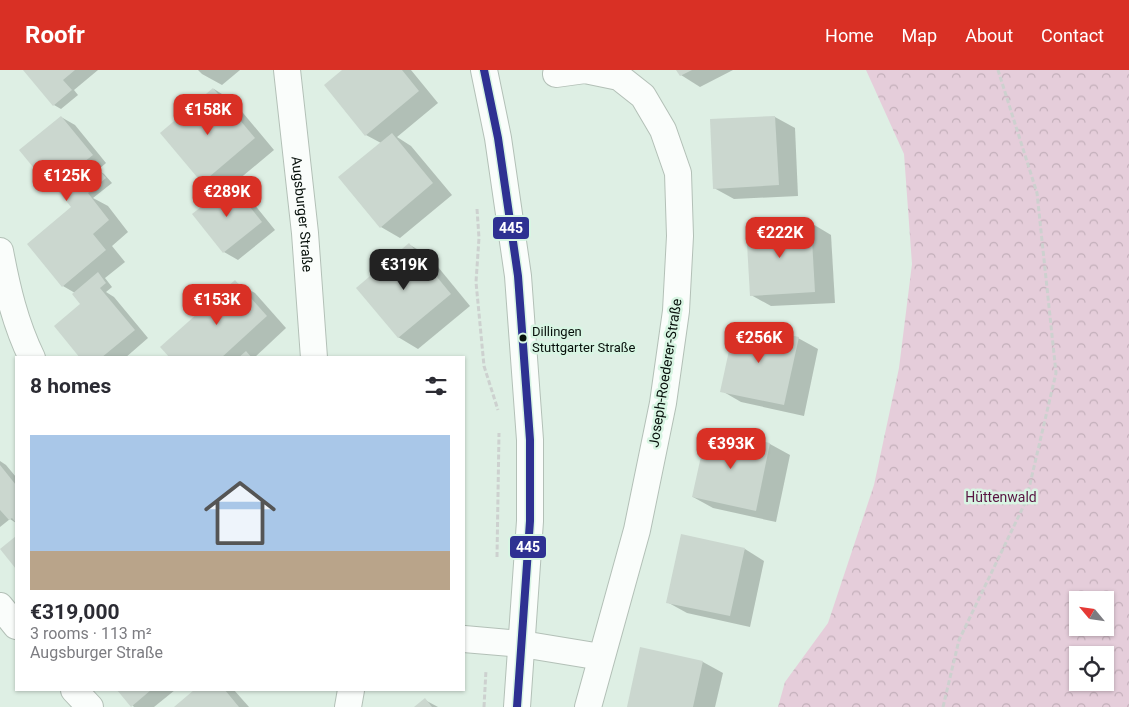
<!DOCTYPE html>
<meta charset="utf-8">
<style>
body{margin:0;font-family:Roboto,sans-serif;background:#f7f7f7;color:#2b2b33;height:100vh;display:flex;flex-direction:column;font-size:19px;white-space:nowrap}
*{box-sizing:border-box;margin:0}
p{font-size:16px;color:#7c7c81}
.icon{flex:none;width:28px;height:28px;fill:none;stroke:currentColor;stroke-width:2;stroke-linecap:round;stroke-linejoin:round}
.map{position:relative;flex:1;overflow:hidden}
.sheet{position:absolute;left:15px;top:286px;width:450px;height:335px;display:flex;flex-direction:column;background:#fff;border-radius:0px;box-shadow:0 1px 4px #0004}
.sheet>*{flex:none}
.needle{width:32px;rotate:299deg}
.tools{position:absolute;left:1069px;top:521px;display:grid;gap:10px}
.tools a{display:grid;place-items:center;width:45px;height:45px;border-radius:0px;background:#fff;box-shadow:0 1px 4px #0004;font-size:25px}
.price{position:absolute;translate:-50% -42px;padding:0 11px;border-radius:10px;background:#d93025;color:#fff;font-size:16px;line-height:32px;filter:drop-shadow(0 1px 2px #0008)}
.price::after{content:'';position:absolute;left:50%;top:30px;width:15px;height:11px;margin-left:-8px;background:inherit;clip-path:polygon(0 0,100% 0,50% 100%)}
.price.on{background:#222;color:#fff}
ul{padding:0;list-style:none}
li{display:grid;align-content:center;gap:10px;height:265px;padding:0 15px}
li span{display:grid;place-items:center;height:155px;border-radius:0px;color:#555}
li>.icon{margin-inline-start:auto}
span .icon{width:90px;height:90px;fill:#fffc;stroke-width:1}
li b{font-size:21px}
h2{display:flex;justify-content:space-between;align-items:center;height:60px;padding:0 15px;font-size:21px}
header{display:flex;align-items:center;gap:30px;box-sizing:border-box;height:70px;padding:0 25px;background:#d93025;color:#fff}
header strong{font-size:24px}
nav{display:flex;gap:28px;margin-inline-start:auto;font-size:18px}
.map>svg:first-child{display:block}
</style>
<header>
<strong>Roofr</strong>
<nav><a>Home</a><a>Map</a><a>About</a><a>Contact</a></nav>
</header>
<div class="map">
<svg width="1129" height="637" viewBox="0 0 1129 637">
<defs>
<pattern id="forest-crowns" width="20" height="18" patternUnits="userSpaceOnUse" patternTransform="scale(1.25)"><rect width="20" height="18" fill="#e5cdda"/><path d="M2 6a3 3 0 1 1 6 0M12 15a3 3 0 1 1 6 0" fill="none" stroke="#c3afba"/></pattern>
</defs>
<rect width="100%" height="100%" fill="#deefe4"/>
<path fill="url(#forest-crowns)" fill-rule="evenodd" d="M866,0H1129V637H778L785,612L828,553L874,415L899,298L912,194L904,84ZM1078,530H1105V558H1078ZM1078,585H1105V612H1078Z"/>
<g fill="#0003">
<polygon points="25,0 98,0 74,20 78,25 61,39 54,35"/>
<polygon points="198,0 240,0 222,15 202,4"/>
<polygon points="344,0 411,0 438,33 397,67 411,76 452,125 400,168 381,157 381,73 366,65"/>
<polygon points="678,0 733,0 700,17 681,5"/>
<polygon points="214,19 233,31 274,80 232,115 245,123 275,160 238,190 224,182 221,123 202,112"/>
<polygon points="61,47 75,55 106,93 98,100 104,104 112,113 93,128 108,136 128,162 112,176 125,192 105,208 112,217 106,222 114,227 148,268 125,288 81,288 82,234 75,223 63,216 73,137 63,124 52,118"/>
<polygon points="775,47 795,58 798,126 734,129 714,118"/>
<polygon points="811,153 831,165 835,233 771,236 751,225"/>
<polygon points="410,175 429,186 470,236 418,279 398,267"/>
<polygon points="235,212 255,223 286,258 254,288 172,288"/>
<polygon points="798,268 818,279 804,346 741,332 722,321"/>
<polygon points="708,361 770,374 790,385 776,452 713,438 693,427"/>
<polygon points="0,391 6,395 16,407 16,453 10,449 0,457"/>
<polygon points="745,479 764,491 750,557 687,543 667,532"/>
<polygon points="641,579 703,592 723,603 715,637 628,637"/>
<polygon points="119,620 175,620 154,637 134,637"/>
<polygon points="196,620 234,620 249,637 175,637"/>
<polygon points="425,630 438,637 416,637"/>
</g>
<g fill="#cbd7cf">
<polygon points="23,0 75,0 63,10 72,20 53,36"/>
<polygon points="342,0 402,0 419,21 365,66 324,15"/>
<polygon points="676,0 692,0 680,6"/>
<polygon points="213,18 255,68 202,113 160,63"/>
<polygon points="61,46 93,85 84,92 93,102 98,98 106,108 88,123 109,150 93,164 106,180 62,217 27,174 71,137 55,117 51,119 19,80"/>
<polygon points="775,46 779,115 713,119 710,49"/>
<polygon points="392,63 433,113 380,158 338,107"/>
<polygon points="231,113 262,152 223,183 192,144"/>
<polygon points="811,152 815,222 750,226 746,156"/>
<polygon points="409,173 451,224 398,268 356,218"/>
<polygon points="98,202 106,213 100,218 135,260 101,288 80,288 54,256 80,234 72,224"/>
<polygon points="235,210 267,246 221,288 170,288 160,277"/>
<polygon points="735,253 799,267 784,335 720,322"/>
<polygon points="246,281 252,288 238,288"/>
<polygon points="707,359 770,373 756,441 692,427"/>
<polygon points="0,395 16,415 16,453 12,448 9,450 0,440"/>
<polygon points="681,464 745,478 730,546 666,533"/>
<polygon points="16,466 16,499 0,479"/>
<polygon points="640,577 703,591 693,637 627,637"/>
<polygon points="117,620 151,620 131,637"/>
<polygon points="194,620 225,620 239,637 174,637"/>
<polygon points="425,628 432,637 414,637"/>
</g>
<g fill="none" stroke-linecap="round" stroke-linejoin="round">
<defs>
<g id="street">
<path id="s1" d="M287,0L305,163L314,288"/>
<polyline points="484,0 498,68 518,206 530,370 530,451 517,637"/>
<polyline points="556,4 585,0 619,7 643,26 663,60 678,103 680,166 676,241 663,333 637,460 588,637"/>
<path d="M0,181C7,218 15,253 32,288"/>
<polyline points="0,536 16,556"/>
<polyline points="464,569 522,574 601,587"/>
<polyline points="74,620 90,637"/>
<polyline points="348,637 351,620"/>
</g>
</defs>
<use href="#street" stroke="#b3c0b7" stroke-width="28"/>
<g stroke="#cdd1cf" stroke-width="3" stroke-dasharray="5 2.5" stroke-linecap="butt">
<polyline points="477,139 479,168 476,212 484,296 498,340"/>
<polyline points="497,487 499,363"/>
<polyline points="484,637 486,600"/>
<polyline points="943,637 959,570 1026,431 1056,303 1037,123 998,0"/>
</g>
<use href="#street" stroke="#fafdfb" stroke-width="26"/>
<defs>
<polyline id="bus-1" points="484,0 498,68 518,206 530,370 530,451 517,637"/>
</defs>
<use href="#bus-1" stroke="#d8f5e3" stroke-width="11"/>
<use href="#bus-1" stroke="#2e3192" stroke-width="8"/>
</g>
<circle fill="#07100b" stroke="#d8f5e3" stroke-width="2" cx="523" cy="268" r="4.5"/>
<g text-anchor="middle" dominant-baseline="central" stroke-width="5" stroke-linejoin="round" paint-order="stroke">
<g font-size="13" fill="#07100b" stroke="#d8f5e3" text-anchor="start">
<text x="532" y="261">Dillingen<tspan x="532" dy="16">Stuttgarter Straße</tspan></text>
</g>
<g font-size="14" fill="#07100b" stroke="#d8f5e3">
<text stroke="none"><textPath href="#s1" startOffset="145">Augsburger Straße</textPath></text>
<text transform="translate(665 303) rotate(-81)">Joseph-Roederer-Straße</text>
</g>
<g font-size="14" fill="#591442" stroke="#d8f5e3">
<text x="1001" y="427">Hüttenwald</text>
</g>
</g>
<g stroke="#d8f5e3" stroke-width="2">
<rect x="492" y="146" width="38" height="24" rx="5" fill="#2e3192"/>
<rect x="509" y="465" width="38" height="24" rx="5" fill="#2e3192"/>
</g>
<g font-size="14" text-anchor="middle" font-weight="bold" fill="#fff">
<text x="511" y="163">445</text>
<text x="528" y="482">445</text>
</g>
</svg>
<div class="tools">
<a><svg class="needle" viewBox="-14 -14 28 28"><path d="M0-13l5 13h-10z" fill="#e53935"/><path d="M0 13l5-13h-10z" fill="#7c7c81"/></svg></a>
<a><svg class="icon" aria-label="locate" viewBox="0 0 24 24"><circle cx="12" cy="12" r="6"/><path d="M12 2v4M12 18v4M2 12h4M18 12h4"/></svg></a>
</div>
<b class="price" style="left:208px;top:66px">€158K</b>
<b class="price" style="left:67px;top:132px">€125K</b>
<b class="price" style="left:227px;top:148px">€289K</b>
<b class="price" style="left:780px;top:189px">€222K</b>
<b class="price on" style="left:404px;top:221px">€319K</b>
<b class="price" style="left:217px;top:256px">€153K</b>
<b class="price" style="left:759px;top:294px">€256K</b>
<b class="price" style="left:731px;top:400px">€393K</b>
<section class="sheet">
<h2>8 homes<svg class="icon" aria-label="filters" viewBox="0 0 24 24"><path d="M4 7h16M4 17h16"/><circle cx="9" cy="7" r="2"/><circle cx="15" cy="17" r="2"/></svg></h2>
<ul>
<li><span style="background:linear-gradient(#a9c7e8 75%,#b9a48a 0)"><svg class="icon" aria-label="home" viewBox="0 0 24 24"><path d="M3 11l9-7 9 7M6 9v11h12V9"/></svg></span><div><b>€319,000</b><p>3 rooms · 113 m²</p><p>Augsburger Straße</p></div></li>
</ul>
</section>
</div>
